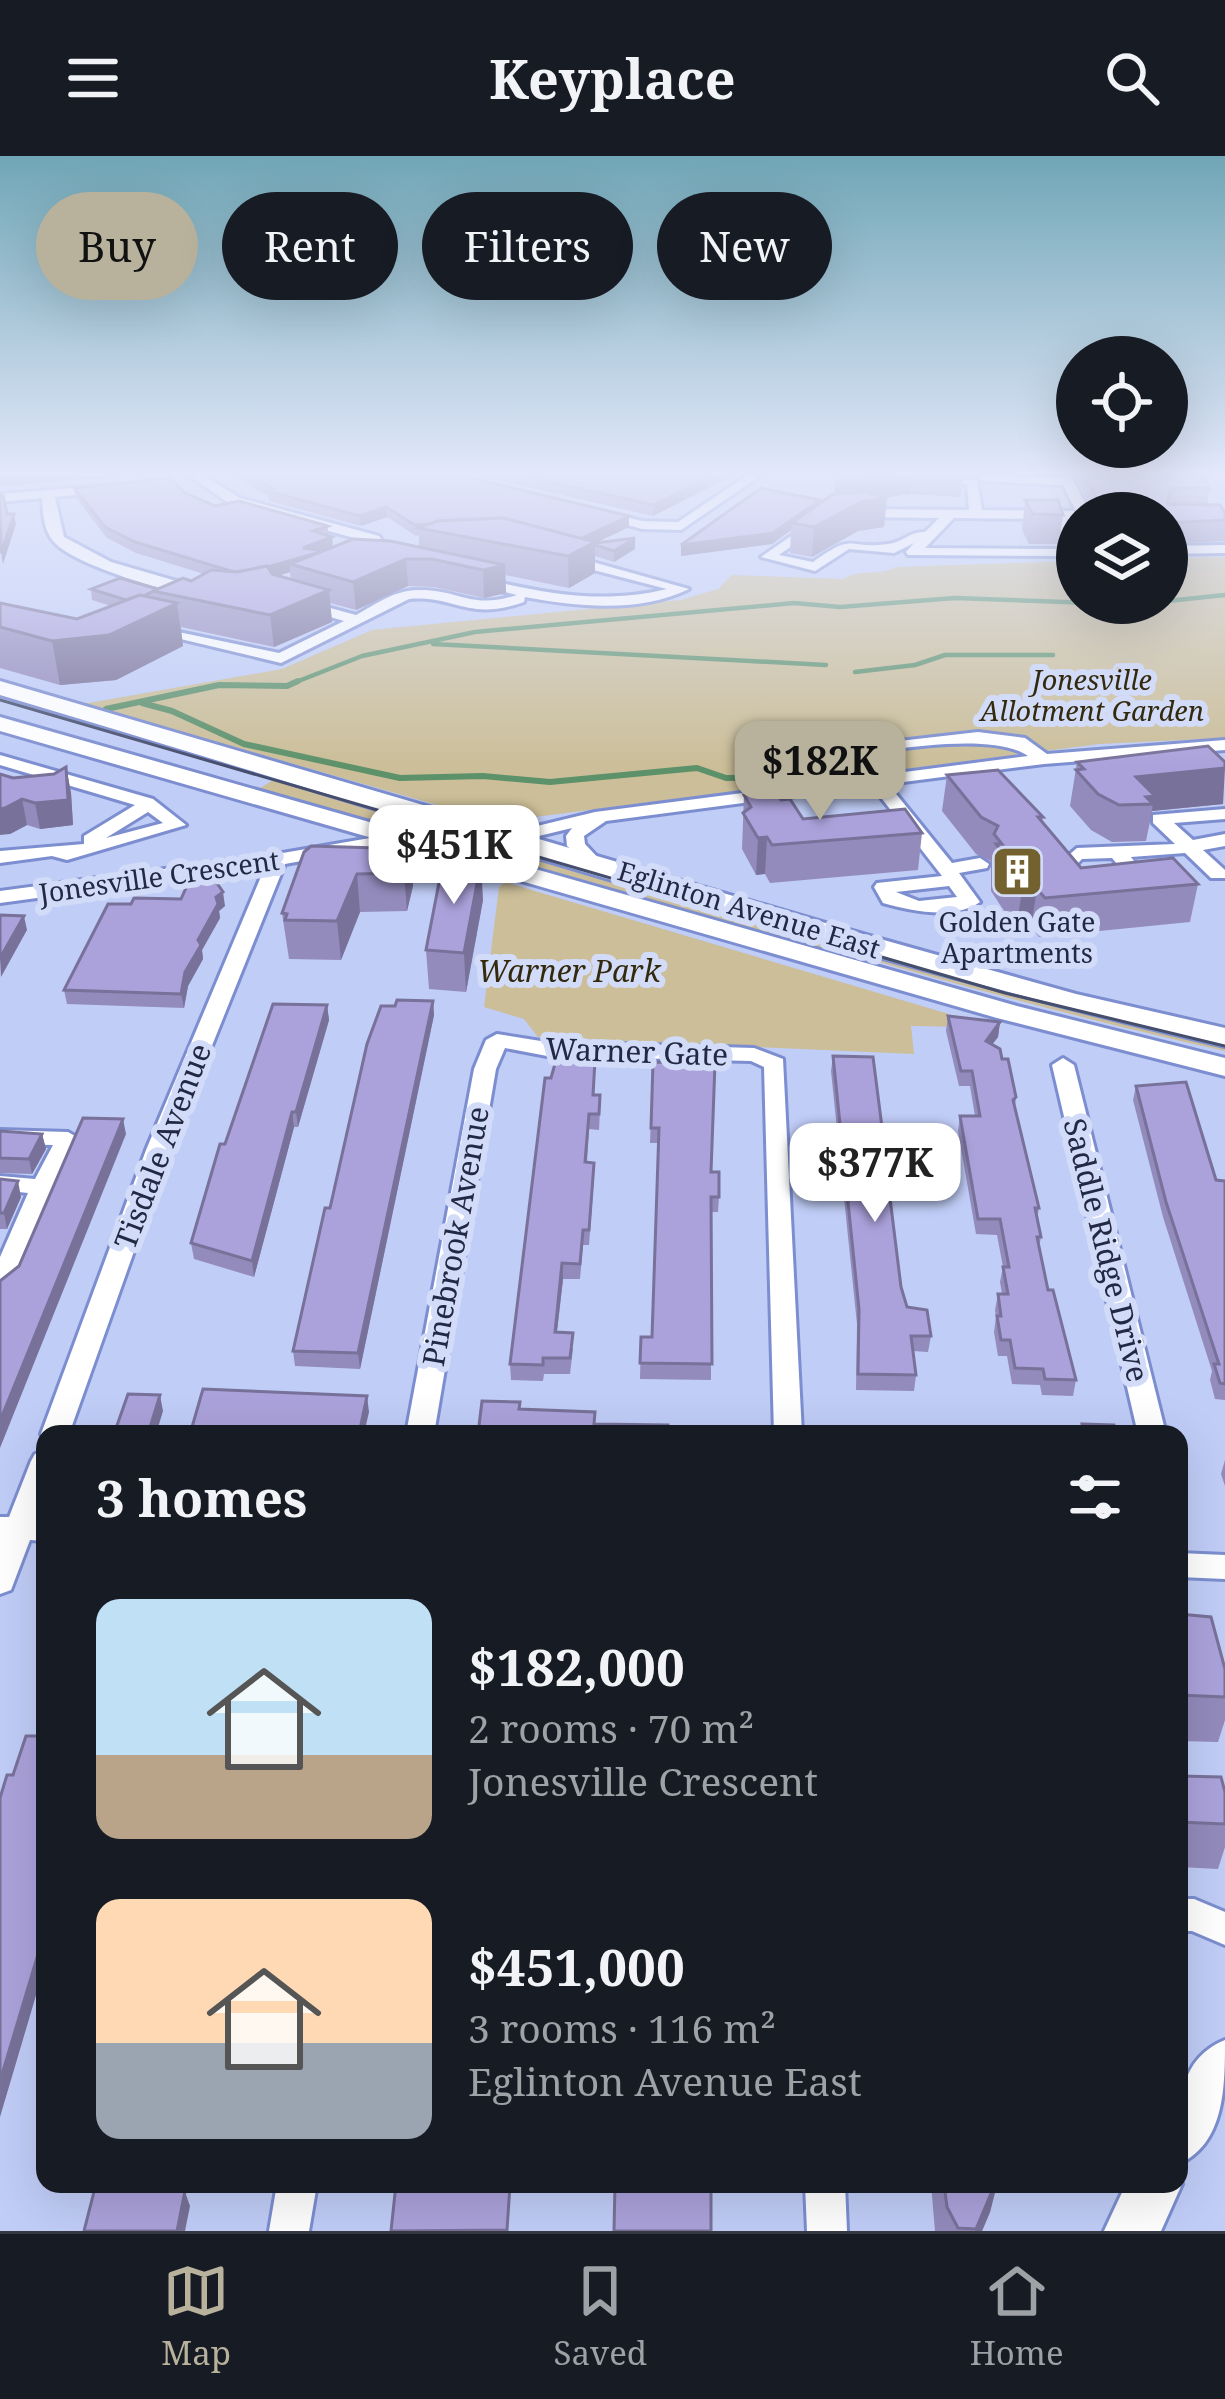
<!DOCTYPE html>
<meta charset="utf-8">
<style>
body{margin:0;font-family:"Noto Serif",serif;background:#20242c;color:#f1f3f6;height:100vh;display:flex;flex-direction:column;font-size:45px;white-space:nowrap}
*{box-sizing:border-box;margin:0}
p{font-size:39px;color:#9ea1a6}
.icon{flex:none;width:66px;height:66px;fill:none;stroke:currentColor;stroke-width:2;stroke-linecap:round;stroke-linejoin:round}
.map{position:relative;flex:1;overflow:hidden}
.panel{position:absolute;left:36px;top:1269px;width:1152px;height:768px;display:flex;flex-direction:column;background:#171b24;border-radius:24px;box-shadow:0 12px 48px #0002}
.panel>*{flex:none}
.top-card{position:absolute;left:36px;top:36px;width:1155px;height:108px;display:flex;gap:24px}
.buttons{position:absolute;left:1056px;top:180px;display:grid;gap:24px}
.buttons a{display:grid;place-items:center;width:132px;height:132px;border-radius:50%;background:#171b24;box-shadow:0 12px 48px #0002;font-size:60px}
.price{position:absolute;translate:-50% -102px;padding:0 27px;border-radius:24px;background:#fff;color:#222;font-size:39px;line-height:78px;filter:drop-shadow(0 3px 6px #0008)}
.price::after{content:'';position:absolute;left:50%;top:72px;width:36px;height:27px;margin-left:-18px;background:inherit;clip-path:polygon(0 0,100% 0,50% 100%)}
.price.selected{background:#b8b29d;color:#111}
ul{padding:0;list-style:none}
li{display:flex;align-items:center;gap:36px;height:300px;padding:0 60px}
li span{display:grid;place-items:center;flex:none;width:336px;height:240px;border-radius:24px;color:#555}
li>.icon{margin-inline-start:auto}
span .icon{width:144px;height:144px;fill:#fffc;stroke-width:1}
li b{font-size:51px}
h2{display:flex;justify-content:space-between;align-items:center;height:144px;padding:0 60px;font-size:51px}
.tag{padding:0 42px;border-radius:54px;background:#171b24;box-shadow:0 12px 48px #0002;font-size:42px;line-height:108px}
.tag.selected{background:#b8b29d;color:#111}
header{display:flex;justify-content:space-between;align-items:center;height:156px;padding:0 60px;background:#171b24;font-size:54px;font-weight:700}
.tab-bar{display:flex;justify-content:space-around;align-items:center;height:168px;border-top:3px solid #363941;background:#171b24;font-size:33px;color:#9ea1a6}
.tab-bar a{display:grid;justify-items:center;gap:6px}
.tab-bar .selected{color:#b8b29d}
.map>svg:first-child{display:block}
</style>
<header><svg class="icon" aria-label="menu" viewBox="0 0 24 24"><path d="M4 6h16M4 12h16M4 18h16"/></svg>Keyplace<svg class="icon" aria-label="search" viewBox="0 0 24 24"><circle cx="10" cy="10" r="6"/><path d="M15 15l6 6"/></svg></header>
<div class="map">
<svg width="1225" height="2075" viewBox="0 0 1225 2075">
<rect width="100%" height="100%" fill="#c0cdf7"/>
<g fill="#cbbe98">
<path d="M1225,401V582L1099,588L497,666L83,548L282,513L372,474L681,444L718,433L732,419L843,423C861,412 878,421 896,411L1077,405V447H1167V402Z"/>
<path d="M275,623L997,833L1225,889V895C1095,866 964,831 841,795L837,799L257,634Z"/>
<polygon points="505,726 969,864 967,871 911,870 914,898 538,881 524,863 484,851 499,731"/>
</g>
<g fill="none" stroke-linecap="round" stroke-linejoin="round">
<g stroke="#5c916a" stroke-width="4.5">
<polyline points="1167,445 1225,439"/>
<polyline points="433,488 826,509"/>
<polyline points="855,516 915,509 945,499 1053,499"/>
<polyline points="291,528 362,500 475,476 794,447 840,451 955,442 1092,447"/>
</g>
<g stroke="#5c916a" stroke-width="6">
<polyline points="142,547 172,555 244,588 400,622 483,620 550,626 697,612 726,622 816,621"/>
<polyline points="106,553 219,529 287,530 298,525"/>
</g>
<defs>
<g id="minor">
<polygon points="190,320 204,320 240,342 379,380 386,390 361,403 351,403 351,397 371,388 369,386 230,348"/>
<polygon points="746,320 760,320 681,374 642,373 593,359 600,355 642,365 678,366"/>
<path d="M941,320L977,324L982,354L1076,355L1063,329L982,325L977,320L1072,322L1090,357H1077V363H1067L1077,400L908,399L906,396L914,387L894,397L849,393L815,415L761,401L814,364L821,368L819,371L779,399L813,406C857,375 844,394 888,388C902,387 910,375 925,376L939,362L858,361L851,357L858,353L969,354L967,329ZM954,362L1054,363L1065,393L925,392Z"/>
<path d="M111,329L113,332L107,336L55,341L64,381L111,406L207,434V440C178,441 75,409 55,387C43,375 43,357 42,342L0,346V338Z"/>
<polygon points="1225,389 1225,397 1167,398 1167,390"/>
<path d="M564,398L689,433C640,457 579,451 525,441L524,446C467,466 456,439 409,443L281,507L143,474L150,470L279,497L344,465L296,451L294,448L301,444L356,459C376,448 396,433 420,434C461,434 470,454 517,439L472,428L470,425L477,421C540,437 603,449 667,433L559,405L557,402Z"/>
<path d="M978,576L1025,582L1047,598L1225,584V594L1044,608L888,628L952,707L980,702L989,708L987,712L959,717L980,746C954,764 912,755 883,747L874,731L877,727L942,720L872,630L606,665L584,680L585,688L602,706L593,712L567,690L566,680L572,672L510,687L501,682L504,678L595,656L1028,600C988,572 863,599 812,605L804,600L812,595ZM949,730L957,741L919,745L896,736Z"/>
<path d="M0,599L153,643L186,669L67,704L52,700L0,707V695L84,688V680L135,649L0,609ZM148,656L163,667L106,682Z"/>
<polygon points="1225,653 1225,663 1174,667 1193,684 1225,678 1225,690 1203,694 1225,714 1225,722 1211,722 1185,697 1131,701 1141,714 1134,733 1120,735 1110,729 1119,723 1122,714 1112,702 1082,703 1075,710 1085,722 1076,728 1069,726 1056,710 1077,692 1175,688 1153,667 1153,659"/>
<polygon points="399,677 408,682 405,686 285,708 170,994 69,1278 45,1278 45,1285 41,1278 146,994 265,711 0,747 0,735 277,698"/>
<polygon points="497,878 547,886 754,892 783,903 802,1278 774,1278 764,911 751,905 547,900 505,892 496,913 434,1278 406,1278 474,913 486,884"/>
<polygon points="1063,902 1074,909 1166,1278 1138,1278 1052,909"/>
<polygon points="0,974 68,976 80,983 13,1130 0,1138 0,1101 28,1037 0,1034 0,1020 35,1023 53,989 0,988"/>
<polygon points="45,1295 45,1344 38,1363 45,1363 45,1385 30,1384 11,1434 0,1438 0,1361 9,1361 31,1305 35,1298"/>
<polygon points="1179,1397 1225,1399 1225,1423 1179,1421"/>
<polygon points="1179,1743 1194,1743 1225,1756 1225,1789 1192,1775 1179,1775"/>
<polygon points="277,2028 317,2028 309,2075 269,2075"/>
<polygon points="805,2028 845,2028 847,2075 807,2075"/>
</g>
<g id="major">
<path d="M0,525L866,779L1076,838L1225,872V890C812,793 407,660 0,539Z"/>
<polygon points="0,561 1017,850 1225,902 1225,920 997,862 0,575"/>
<path d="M1225,1884C1225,1931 1225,1987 1179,2008C1179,1960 1173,1905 1225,1884Z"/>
<polygon points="1179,2020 1182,2028 1161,2075 1104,2075 1126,2028 1179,2028"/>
</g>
</defs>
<use href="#minor" stroke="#7c8ed0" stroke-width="6"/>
<use href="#major" stroke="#7c8ed0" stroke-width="6"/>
<use href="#minor" fill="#fff" fill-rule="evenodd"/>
<use href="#major" fill="#fff" fill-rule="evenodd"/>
<polyline stroke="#464e6d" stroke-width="3" points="0,544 1005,837 1225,890"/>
</g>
<g fill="#938bbc" fill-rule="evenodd">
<path d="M234,320H463L629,371L595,387L635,382V393L614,406L595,400V417L569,432L505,419L506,437L484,442L434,431L408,430L356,454L330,447L332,466L274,491L181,471L183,490L116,524L60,529L0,512V447L77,463L111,450L92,444L91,433H157L191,425L204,418L136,397L107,382L76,342L74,332L185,337L215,350L328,370V380L332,381L333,391H419V379L416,380L387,361L361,370L269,345L268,340ZM290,416L291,423L278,420Z"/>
<polygon points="480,320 732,320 653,360"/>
<polygon points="846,320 964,320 960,341 910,338 885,341 884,371 858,375 812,401 790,397 791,374 772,388 681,400 820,344 819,347 834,338 835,328"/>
<polygon points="1077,320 1202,320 1210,332 1207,349 1225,357 1225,385 1167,388 1167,357 1092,357"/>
<polygon points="1025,344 1063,359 1059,388 1029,388 1022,374"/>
<polygon points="1077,606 1223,648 1152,655 1146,685 1112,686 1091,674 1070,650"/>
<polygon points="66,611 71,637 73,669 40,673 27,669 10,678 13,622 54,618"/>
<polygon points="947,619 1043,661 1042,666 1081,712 1198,728 1190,766 1039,781 1031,771 1016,773 991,735 991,705 976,698 942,655"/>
<polygon points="744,639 781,644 803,663 922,677 918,714 770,727 765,718 756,719 742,693"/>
<polygon points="410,693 413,730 407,755 360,756 341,804 289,803 282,757 304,696"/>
<polygon points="181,743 225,750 219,755 220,762 202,794 203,803 188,830 184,852 67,848 64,834 131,748"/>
<polygon points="483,744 466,836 429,833 426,794"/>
<polygon points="433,845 434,859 360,1213 295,1210 293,1195 330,1052 395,850"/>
<polygon points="327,849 329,864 298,971 294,971 254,1121 194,1103 191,1087 225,988"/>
<polygon points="948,860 1000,866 998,881 992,889 1002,903 1016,941 1015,951 1039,1052 1037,1064 1041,1081 1039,1091 1048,1134 1076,1224 1073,1240 1042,1239 1040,1229 1012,1228 1007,1200 998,1200 994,1176 996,1161 995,1154 998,1138 1002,1138 1000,1126 1003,1111 997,1079 976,1078 958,975 960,960 975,960 970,930 959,930 946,875"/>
<polygon points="833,900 883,979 893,1006 911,1027 909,1042 890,1042 901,1131 907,1151 931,1180 928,1196 913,1195 916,1219 914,1235 856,1234 857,1168 831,915"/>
<polygon points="595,904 594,939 600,954 599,974 589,973 587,1007 594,1007 594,1022 589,1089 583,1089 580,1123 563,1123 557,1176 573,1193 570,1218 544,1218 543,1225 511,1224 510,1208 551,922"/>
<polygon points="653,906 711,1016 719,1041 718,1056 711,1056 711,1224 640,1223 641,1181 652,1181 658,987 650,987"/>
<polygon points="1136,930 1216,1024 1225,1025 1225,1244 1215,1243 1210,1224 1212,1215 1163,1061 1133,944"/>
<polygon points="0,975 42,978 46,993 32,1018 0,1017"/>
<polygon points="0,1023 21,1041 7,1073 0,1073"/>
<polygon points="1225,1304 1225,1330 1221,1318"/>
<polygon points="1179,1458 1225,1513 1225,1564 1218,1586 1179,1585"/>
<polygon points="1179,1620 1225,1636 1225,1691 1218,1713 1179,1711"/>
<polygon points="931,2028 1005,2028 1003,2034 996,2033 990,2056 982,2075 935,2075"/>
</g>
<g fill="#787199">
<polygon points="0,320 128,320 1,330 0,331"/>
<polygon points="712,320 732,320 653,360 653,349"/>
<polygon points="894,320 912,320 910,338 834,349 835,328"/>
<polygon points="887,342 884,371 858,375 812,401 814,371 861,346"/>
<polygon points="820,344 819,355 792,367 791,374 772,388 681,400 681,389"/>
<polygon points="386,351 387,361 361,370 360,360"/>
<polygon points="14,358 16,368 3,408 1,397"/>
<polygon points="629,360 629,371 595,387 595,417 569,432 568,400 577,384"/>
<polygon points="332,381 333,392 290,408 290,416 244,430 242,418"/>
<polygon points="635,382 635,393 614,406 614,395"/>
<polygon points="406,403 408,430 356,454 353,426"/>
<polygon points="505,409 506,437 484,442 483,414"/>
<polygon points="329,434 332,466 274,491 270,459"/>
<polygon points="177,447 183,490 116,524 60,529 52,485"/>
<polygon points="66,611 71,637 73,669 40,673 35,647"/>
<polygon points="1225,612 1223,648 1152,655 1148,677 1153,648 1131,649 1136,621"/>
<polygon points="22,643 27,669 10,678 0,679 0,653"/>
<polygon points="767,681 765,718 756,719 758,682"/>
<polygon points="410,693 413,730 407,755 404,717"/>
<polygon points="481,706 483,744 466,836 464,797"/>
<polygon points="357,718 360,756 341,804 337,765"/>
<polygon points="1037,733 1031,771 1016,773 1022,735"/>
<polygon points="223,736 225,750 219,755 220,762 202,794 203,803 188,830 184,852 181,838 185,816 216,741"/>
<polygon points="24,760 27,774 1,821 0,802"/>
<polygon points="433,845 434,859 360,1213 358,1197"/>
<polygon points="327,849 329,864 298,971 296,956"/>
<polygon points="1000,866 998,881 983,900 986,885"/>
<polygon points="292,956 294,971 254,1121 252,1105"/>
<polygon points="123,963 126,978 0,1292 0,1265"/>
<polygon points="42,978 46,993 32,1018 29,1003"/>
<polygon points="18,1025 21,1041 7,1073 4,1057"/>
<polygon points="562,1107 563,1123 555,1192 555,1176"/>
<polygon points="160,1239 163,1255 156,1278 148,1278"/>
<polygon points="367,1240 369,1256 364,1278 359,1278"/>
<polygon points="45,1775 45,1809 0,1961 0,1925"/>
<polygon points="179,2028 187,2028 185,2036 190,2050 185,2075 177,2075"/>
<polygon points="995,2028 997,2028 990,2056 982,2075 975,2075"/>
</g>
<g fill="#aba2db" stroke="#787199" stroke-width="3">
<polygon points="251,320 463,320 629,360 580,383 503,362 438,365 431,368 415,369 386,351 360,360 268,335 273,333"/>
<polygon points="524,320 712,320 653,349"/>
<polygon points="846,320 894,320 835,328"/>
<polygon points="1087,320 1202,320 1210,332 1171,332 1167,348 1220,349 1225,357 1225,364 1167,367 1167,357 1103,357"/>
<polygon points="170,322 185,337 215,350 239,345 328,370 313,375 332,381 303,392 324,395 268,411 234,416 135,386 105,371 74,332"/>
<polygon points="761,332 820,344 773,377 681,389"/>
<polygon points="865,336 887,342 861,346 814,371 792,367 833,338"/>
<polygon points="0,338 3,339 7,358 14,358 1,397"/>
<polygon points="1025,344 1058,344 1063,359 1033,358"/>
<polygon points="503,362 595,386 568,400 418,372 438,365"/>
<polygon points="635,382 614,395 595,389 595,387"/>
<polygon points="353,383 390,385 505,409 483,414 432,403 406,403 353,426 290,408"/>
<polygon points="267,410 272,418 329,434 270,459 153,435 183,422 191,425 211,414 237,416"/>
<polygon points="120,422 157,433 144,440 140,439 126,444 91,433"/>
<polygon points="140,439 177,447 109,479 52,485 0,471 0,447 77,463"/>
<polygon points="1208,590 1225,606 1225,612 1136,621 1155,640 1146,641 1153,648 1119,649 1098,638 1076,614 1084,613 1077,606"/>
<polygon points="66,611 68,644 35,647 22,643 5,652 0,653 0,618 13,622 54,618"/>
<polygon points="998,614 1043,661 1038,661 1081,712 1173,702 1198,728 1045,742 1037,733 1022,735 996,698 1003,697 996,688 1002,688 994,678 998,670 981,661 947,619"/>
<polygon points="776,636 781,644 790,643 803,663 905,653 922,677 772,689 767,681 758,682 743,657 751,651 744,639"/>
<polygon points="311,690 410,693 404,717 357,718 337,765 285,764 287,758 282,757 304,696"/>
<polygon points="443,706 481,706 464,797 426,794"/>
<polygon points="190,723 214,723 223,736 216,741 218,748 198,784 201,789 185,816 181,838 64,834 108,748 131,748 134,742 181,743"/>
<polygon points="0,759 24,760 0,802"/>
<polygon points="397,844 433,845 358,1197 293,1195 325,1052 330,1052 367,888 381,850 395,850"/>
<polygon points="273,848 327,849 296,956 292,956 252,1105 191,1087 220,988 225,988"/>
<polygon points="948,860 1000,866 986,885 1000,893 1002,903 1008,903 1016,941 1013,944 1039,1052 1035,1052 1041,1081 1037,1081 1048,1134 1053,1134 1076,1224 1045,1223 1043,1213 1015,1212 1010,1184 1001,1184 997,1160 1001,1160 998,1138 1008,1138 1003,1111 1009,1111 1000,1063 978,1063 960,960 980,960 972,915 961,915"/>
<polygon points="833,900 873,901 883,979 889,979 893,1006 908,1006 911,1027 888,1026 901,1131 907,1151 927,1154 931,1180 911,1180 916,1219 858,1218 859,1153"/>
<polygon points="556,904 595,904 593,939 600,939 599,958 589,958 585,1006 594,1007 589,1074 583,1074 580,1108 562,1107 555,1176 573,1177 570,1202 543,1202 543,1209 510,1208 545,922 551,922"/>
<polygon points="653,906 715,907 711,1016 719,1016 719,1041 711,1041 712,1208 640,1207 641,1181 652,1181 659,972 651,972"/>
<polygon points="1186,926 1216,1024 1225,1025 1225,1228 1220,1227 1214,1208 1219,1208 1166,1046 1136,930"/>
<polygon points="83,962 123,963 0,1265 0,1125 19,1110"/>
<polygon points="0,975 42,978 29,1003 0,1002"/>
<polygon points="0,1023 18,1025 4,1057 0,1057"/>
<polygon points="203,1233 367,1240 359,1278 190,1278"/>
<polygon points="128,1238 160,1239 148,1278 114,1278"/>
<polygon points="482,1245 520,1246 519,1253 595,1256 594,1268 668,1269 668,1278 478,1278"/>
<polygon points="1082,1268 1114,1269 1116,1278 1084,1278"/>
<polygon points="1179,1458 1211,1461 1225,1513 1225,1541 1179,1539"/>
<polygon points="26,1580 45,1580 45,1775 0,1925 0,1642 7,1619 13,1619"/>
<polygon points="1179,1620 1221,1621 1225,1636 1225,1668 1179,1666"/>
<polygon points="96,2028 179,2028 178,2035 185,2035 177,2075 84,2075"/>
<polygon points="396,2028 510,2029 507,2074 391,2075"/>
<polygon points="615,2028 711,2028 711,2075 614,2075"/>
<polygon points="944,2028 995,2028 976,2073 958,2072 947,2051"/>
</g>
<linearGradient id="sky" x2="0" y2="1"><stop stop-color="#70a6b6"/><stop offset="0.52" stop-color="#e3e8fb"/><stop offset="1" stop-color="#e3e8fb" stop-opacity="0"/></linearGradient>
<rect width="1225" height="610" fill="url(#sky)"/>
<defs>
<symbol id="building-square" viewBox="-11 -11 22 22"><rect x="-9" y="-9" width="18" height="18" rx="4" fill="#736230" stroke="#d2dbf7"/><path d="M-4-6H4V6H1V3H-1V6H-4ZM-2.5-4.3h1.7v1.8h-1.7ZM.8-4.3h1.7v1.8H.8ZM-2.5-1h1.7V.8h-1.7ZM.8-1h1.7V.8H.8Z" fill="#fff"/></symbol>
</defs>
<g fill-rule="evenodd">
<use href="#building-square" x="988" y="686" width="59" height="59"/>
</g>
<g text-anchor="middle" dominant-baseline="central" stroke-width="12" stroke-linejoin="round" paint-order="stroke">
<g font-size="27" font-style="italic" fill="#332a0e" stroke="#d2dbf7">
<text x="1092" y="523">Jonesville<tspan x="1092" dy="31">Allotment Garden</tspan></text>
</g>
<g font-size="27" fill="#222944" stroke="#d2dbf7">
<text transform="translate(159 720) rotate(-8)">Jonesville Crescent</text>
<text transform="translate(749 753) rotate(17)">Eglinton Avenue East</text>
</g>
<g font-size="27" fill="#222944" stroke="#d2dbf7">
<text x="1017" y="765">Golden Gate<tspan x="1017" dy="31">Apartments</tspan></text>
</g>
<g font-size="30" font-style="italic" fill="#332a0e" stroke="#d2dbf7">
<text x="569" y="814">Warner Park</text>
</g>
<g font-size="30" fill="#222944" stroke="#d2dbf7">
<text transform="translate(637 895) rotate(2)">Warner Gate</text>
<text transform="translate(162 990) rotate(-69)">Tisdale Avenue</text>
<text transform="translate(455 1080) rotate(-80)">Pinebrook Avenue</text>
<text transform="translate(1107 1094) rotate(76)">Saddle Ridge Drive</text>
</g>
</g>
</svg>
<div class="buttons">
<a><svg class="icon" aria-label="locate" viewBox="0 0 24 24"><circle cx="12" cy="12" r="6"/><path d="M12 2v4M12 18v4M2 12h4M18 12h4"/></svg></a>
<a><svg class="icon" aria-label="layers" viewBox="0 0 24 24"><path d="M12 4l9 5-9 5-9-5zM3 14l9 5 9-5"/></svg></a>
</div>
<b class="price selected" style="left:820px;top:667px">$182K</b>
<b class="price" style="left:454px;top:751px">$451K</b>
<b class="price" style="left:875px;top:1069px">$377K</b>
<div class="top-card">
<a class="tag selected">Buy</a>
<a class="tag">Rent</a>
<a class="tag">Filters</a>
<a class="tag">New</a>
</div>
<section class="panel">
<h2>3 homes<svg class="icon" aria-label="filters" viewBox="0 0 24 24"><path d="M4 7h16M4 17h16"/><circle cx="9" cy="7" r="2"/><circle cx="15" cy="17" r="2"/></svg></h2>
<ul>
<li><span style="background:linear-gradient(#bfe0f5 65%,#b9a48a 0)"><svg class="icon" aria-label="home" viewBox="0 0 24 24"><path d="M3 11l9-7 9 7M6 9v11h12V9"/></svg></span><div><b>$182,000</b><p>2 rooms · 70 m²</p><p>Jonesville Crescent</p></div></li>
<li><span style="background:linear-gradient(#ffd9b3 60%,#9aa5b1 0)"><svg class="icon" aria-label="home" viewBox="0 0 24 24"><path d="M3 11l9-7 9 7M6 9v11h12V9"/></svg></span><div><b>$451,000</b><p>3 rooms · 116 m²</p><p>Eglinton Avenue East</p></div></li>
</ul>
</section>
</div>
<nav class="tab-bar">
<a class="selected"><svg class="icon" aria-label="map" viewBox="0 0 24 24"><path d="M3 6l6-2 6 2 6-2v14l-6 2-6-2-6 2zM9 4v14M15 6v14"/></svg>Map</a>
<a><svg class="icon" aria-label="saved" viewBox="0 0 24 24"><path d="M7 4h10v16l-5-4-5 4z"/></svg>Saved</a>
<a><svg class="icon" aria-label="home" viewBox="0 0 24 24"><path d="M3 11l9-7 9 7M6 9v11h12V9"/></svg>Home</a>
</nav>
